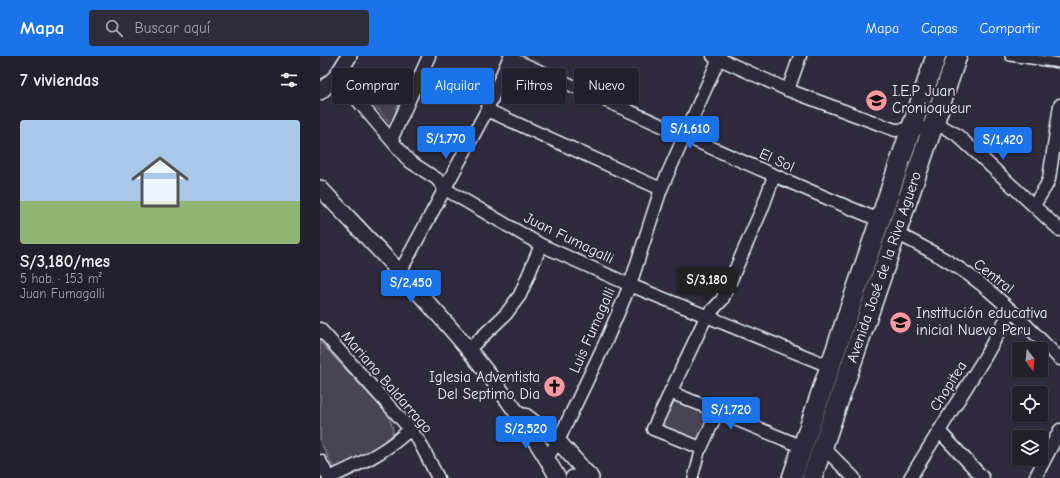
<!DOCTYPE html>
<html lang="es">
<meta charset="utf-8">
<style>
body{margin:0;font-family:"Comic Neue",sans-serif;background:#2f2d3a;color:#f1f3f6;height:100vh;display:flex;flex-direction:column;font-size:15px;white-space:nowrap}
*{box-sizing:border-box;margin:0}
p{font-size:13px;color:#a3a3aa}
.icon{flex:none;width:22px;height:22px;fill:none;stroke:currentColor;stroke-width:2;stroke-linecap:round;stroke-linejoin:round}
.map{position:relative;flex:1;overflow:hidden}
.details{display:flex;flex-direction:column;background:#23202e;width:320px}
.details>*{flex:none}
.banner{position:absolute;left:12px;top:12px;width:380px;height:36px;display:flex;gap:8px}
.needle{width:26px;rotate:164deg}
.fabs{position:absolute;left:692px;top:286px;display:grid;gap:8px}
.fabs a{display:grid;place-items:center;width:36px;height:36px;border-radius:4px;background:#23202e;box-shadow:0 1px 3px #0004,0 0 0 1px #403e4a;font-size:20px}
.price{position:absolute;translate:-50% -34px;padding:0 9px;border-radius:4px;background:#1a73e8;color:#fff;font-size:13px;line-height:26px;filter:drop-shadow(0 1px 2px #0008)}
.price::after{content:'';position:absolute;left:50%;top:24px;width:12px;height:9px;margin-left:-6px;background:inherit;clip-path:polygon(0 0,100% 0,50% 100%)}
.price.active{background:#222;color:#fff}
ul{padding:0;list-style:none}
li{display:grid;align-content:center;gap:8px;height:212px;padding:0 20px}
li span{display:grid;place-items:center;height:124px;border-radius:4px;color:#555}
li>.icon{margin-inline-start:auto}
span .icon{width:72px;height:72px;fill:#fffc;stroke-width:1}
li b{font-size:17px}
h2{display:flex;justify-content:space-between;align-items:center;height:48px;padding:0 20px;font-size:17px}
.pill{padding:0 14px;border-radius:4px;background:#23202e;box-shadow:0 1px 3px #0004,0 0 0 1px #403e4a;font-size:14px;line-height:36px}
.pill.active{background:#1a73e8;color:#fff}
header{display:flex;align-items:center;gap:24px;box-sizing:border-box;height:56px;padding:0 20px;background:#1a73e8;color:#fff}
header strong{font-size:19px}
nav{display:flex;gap:22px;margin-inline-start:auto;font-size:14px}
.search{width:280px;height:36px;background:#2f2d3a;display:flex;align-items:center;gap:10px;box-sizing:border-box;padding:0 14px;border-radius:4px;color:#a3a3aa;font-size:15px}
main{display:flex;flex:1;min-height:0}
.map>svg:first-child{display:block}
</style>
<header>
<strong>Mapa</strong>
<div class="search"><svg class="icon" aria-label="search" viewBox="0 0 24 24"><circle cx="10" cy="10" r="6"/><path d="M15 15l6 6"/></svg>Buscar aquí</div>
<nav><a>Mapa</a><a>Capas</a><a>Compartir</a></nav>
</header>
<main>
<section class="details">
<h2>7 viviendas<svg class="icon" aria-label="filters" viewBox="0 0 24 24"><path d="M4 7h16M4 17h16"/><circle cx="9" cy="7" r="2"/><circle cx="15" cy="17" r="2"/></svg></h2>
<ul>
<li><span style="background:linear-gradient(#a9c7e8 65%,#8fb573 0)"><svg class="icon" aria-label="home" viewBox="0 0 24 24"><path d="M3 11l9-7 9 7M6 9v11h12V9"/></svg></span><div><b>S/3,180/mes</b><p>5 hab. · 153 m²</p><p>Juan Fumagalli</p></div></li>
</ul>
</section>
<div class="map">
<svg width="740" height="422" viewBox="0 0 740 422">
<rect width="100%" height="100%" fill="#2f2a3d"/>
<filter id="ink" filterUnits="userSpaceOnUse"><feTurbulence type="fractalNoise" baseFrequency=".025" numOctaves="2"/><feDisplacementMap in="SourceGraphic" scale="8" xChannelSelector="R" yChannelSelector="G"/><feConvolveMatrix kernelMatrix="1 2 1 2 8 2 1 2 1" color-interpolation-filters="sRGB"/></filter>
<g filter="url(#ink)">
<g fill="#464455" stroke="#979aa6">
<polygon points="34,27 79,46 71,68"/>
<polygon points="0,286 69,360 73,373 72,383 15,415 0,385"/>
<polygon points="351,342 391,358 377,387 338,369"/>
</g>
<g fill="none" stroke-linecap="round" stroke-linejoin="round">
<defs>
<g id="pedestrian">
<polyline points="690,0 740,7"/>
<polyline points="373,422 381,392"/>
</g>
<g id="minor">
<polyline points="393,0 468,34 575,74 623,71 636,78 740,174"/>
<path d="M190,2C313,56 435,113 559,164"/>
<polyline points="17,20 89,105 117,123 125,133 221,189 310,229 509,310"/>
<polyline points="468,34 480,0"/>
<polyline points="167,54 341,133"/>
<polyline points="72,82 109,0"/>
<polyline points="714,149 726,130 729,123 740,49"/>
<path d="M576,177C602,190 629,204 653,222C684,245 712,275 740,303"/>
<polyline points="80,216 167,54 190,0"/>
<polyline points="0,273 90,373 99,385 118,422"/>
<polyline points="149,293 186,258 200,239 221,189"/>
<polyline points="350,336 483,391"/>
<polyline points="397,357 381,392 333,373 386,261 402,244 442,153 454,120"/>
<polyline points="619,375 663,422"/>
<polyline points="503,391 534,422"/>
<polyline points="227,402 238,385 286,285 310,229 341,133 400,0"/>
<polyline points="0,405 9,422"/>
<path d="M9,422C39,408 67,396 90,373"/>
<polyline points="590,422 665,301 691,254"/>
<polyline points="715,422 740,374"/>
</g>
<g id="tertiary">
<polyline points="0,36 17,20 29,0"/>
<path d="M0,132C86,223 177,312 238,422"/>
<polyline points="205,360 238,385 271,422"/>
<polyline points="253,422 269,419"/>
</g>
<g id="primary">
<polyline points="472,422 616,0"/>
<polyline points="492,422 637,0"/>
</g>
</defs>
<use href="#pedestrian" stroke="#e8f1f8" stroke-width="12"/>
<use href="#minor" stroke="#e8f1f8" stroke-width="15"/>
<use href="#tertiary" stroke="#e8f1f8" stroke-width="18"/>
<use href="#primary" stroke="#e8f1f8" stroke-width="22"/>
<use href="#pedestrian" stroke="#2f2a3d" stroke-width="9"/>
<use href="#minor" stroke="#2f2a3d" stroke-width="12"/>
<use href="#tertiary" stroke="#2f2a3d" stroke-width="15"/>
<use href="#primary" stroke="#2f2a3d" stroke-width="19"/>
</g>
</g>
<defs>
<symbol id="university-disc" viewBox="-11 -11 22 22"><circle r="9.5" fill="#ff9aa2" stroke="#2f2a3d"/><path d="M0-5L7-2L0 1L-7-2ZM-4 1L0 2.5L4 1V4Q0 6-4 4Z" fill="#111"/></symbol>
<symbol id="school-disc" viewBox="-11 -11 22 22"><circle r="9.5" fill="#ff9aa2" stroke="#2f2a3d"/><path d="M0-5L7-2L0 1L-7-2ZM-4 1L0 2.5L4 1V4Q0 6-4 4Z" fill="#111"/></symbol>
<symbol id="church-disc" viewBox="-11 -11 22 22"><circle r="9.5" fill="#ff9aa2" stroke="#2f2a3d"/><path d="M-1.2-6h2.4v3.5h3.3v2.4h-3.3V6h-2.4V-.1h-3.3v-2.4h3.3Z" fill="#111"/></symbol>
</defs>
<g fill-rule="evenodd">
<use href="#university-disc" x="544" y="32" width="25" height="25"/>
<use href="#school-disc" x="568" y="254" width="25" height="25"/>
<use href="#church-disc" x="222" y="318" width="25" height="25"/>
</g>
<g text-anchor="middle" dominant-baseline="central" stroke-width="4" stroke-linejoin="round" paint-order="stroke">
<g font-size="15" fill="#e8f1f8" stroke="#2f2a3d" text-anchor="start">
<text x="572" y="35">I.E.P Juan<tspan x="572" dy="17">Cronioqueur</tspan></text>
<text x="596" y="257">Institución educativa<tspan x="596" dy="17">inicial Nuevo Peru</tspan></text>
<text x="220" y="321" text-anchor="end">Iglesia Adventista<tspan x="220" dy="17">Del Septimo Dia</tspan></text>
</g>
<g font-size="15" fill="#e8f1f8" stroke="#2f2a3d">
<text transform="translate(457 104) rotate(24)">El Sol</text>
<text transform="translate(249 182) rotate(26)">Juan Fumagalli</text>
<text transform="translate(564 211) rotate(-71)">Avenida José de la Riva Aguero</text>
<text transform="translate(674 220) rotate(38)">Central</text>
<text transform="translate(272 274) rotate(-66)">Luis Fumagalli</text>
<text transform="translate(67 326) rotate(49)">Mariano Baldarrago</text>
<text transform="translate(628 330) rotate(-58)">Chopitea</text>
</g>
</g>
</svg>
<div class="fabs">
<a><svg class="needle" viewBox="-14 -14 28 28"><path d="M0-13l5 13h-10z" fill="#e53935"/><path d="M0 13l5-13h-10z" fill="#a3a3aa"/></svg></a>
<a><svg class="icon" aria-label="locate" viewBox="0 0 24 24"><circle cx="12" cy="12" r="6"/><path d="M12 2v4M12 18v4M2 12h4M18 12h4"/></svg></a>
<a><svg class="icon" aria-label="layers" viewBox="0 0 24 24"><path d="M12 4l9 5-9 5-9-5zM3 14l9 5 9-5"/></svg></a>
</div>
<b class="price" style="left:370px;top:94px">S/1,610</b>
<b class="price" style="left:126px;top:104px">S/1,770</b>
<b class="price" style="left:683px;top:105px">S/1,420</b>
<b class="price active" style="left:387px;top:245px">S/3,180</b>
<b class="price" style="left:91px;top:248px">S/2,450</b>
<b class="price" style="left:411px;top:375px">S/1,720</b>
<b class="price" style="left:206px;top:394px">S/2,520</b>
<div class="banner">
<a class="pill">Comprar</a>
<a class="pill active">Alquilar</a>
<a class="pill">Filtros</a>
<a class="pill">Nuevo</a>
</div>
</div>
</main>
